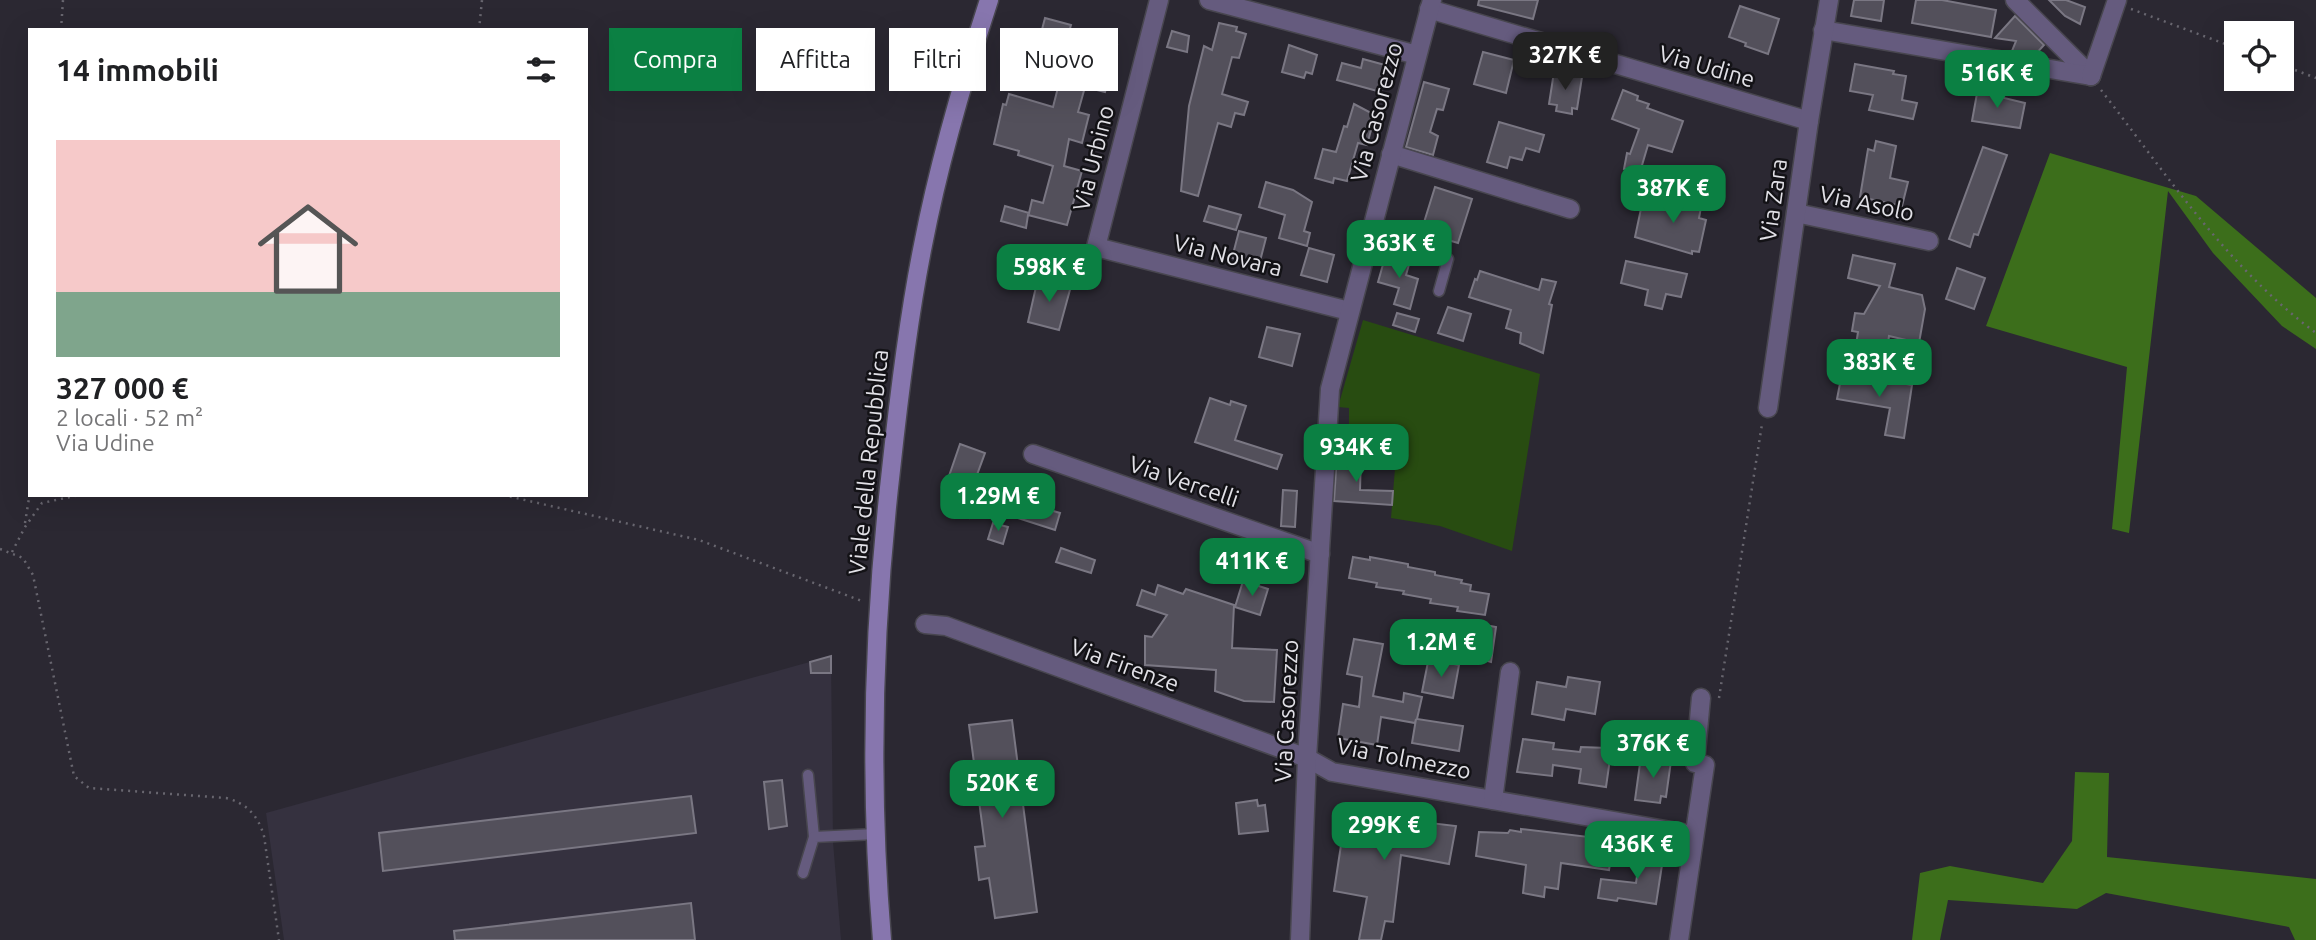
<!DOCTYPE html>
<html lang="it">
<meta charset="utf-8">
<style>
body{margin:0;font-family:Ubuntu,sans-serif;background:#f2f2f2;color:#202124;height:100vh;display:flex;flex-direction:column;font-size:26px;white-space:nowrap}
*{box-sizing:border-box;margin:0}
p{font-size:23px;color:#757577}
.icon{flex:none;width:38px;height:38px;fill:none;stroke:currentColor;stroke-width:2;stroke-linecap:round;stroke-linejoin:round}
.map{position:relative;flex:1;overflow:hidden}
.details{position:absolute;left:28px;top:28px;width:560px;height:469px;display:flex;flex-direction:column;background:#fff;border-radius:0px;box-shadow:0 7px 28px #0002}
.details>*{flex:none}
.hud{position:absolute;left:609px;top:28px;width:665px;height:63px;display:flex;gap:14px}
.fabs{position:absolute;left:2224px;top:21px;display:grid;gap:14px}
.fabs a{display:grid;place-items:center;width:70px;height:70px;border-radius:0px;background:#fff;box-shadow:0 7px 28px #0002;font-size:35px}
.price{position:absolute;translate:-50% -60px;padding:0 16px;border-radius:14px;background:#0b8043;color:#fff;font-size:23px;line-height:46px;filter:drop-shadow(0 2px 4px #0008)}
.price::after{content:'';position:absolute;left:50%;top:42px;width:21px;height:16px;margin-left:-10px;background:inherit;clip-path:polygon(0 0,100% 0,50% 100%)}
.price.active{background:#222;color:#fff}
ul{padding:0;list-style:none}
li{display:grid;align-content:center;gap:14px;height:371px;padding:0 28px}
li span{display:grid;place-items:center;height:217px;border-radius:0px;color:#555}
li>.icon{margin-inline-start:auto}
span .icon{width:126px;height:126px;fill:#fffc;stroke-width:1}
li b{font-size:30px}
h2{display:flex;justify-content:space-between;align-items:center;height:84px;padding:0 28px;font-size:30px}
.pill{padding:0 24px;border-radius:0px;background:#fff;box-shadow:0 7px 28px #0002;font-size:24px;line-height:63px}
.pill.active{background:#0b8043;color:#fff}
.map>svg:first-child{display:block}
</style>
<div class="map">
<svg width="2316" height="940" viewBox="0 0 2316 940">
<rect width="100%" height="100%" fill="#2b2832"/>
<polygon fill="#35313f" points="831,656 833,842 841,940 284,940 266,813"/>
<polygon fill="#284c11" points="1363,320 1540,374 1512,551 1440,526 1391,518 1398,431 1349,427 1349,408 1338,407"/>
<g fill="#3c6e1b">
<polygon points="2050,153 2196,196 2316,298 2316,349 2282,326 2213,253 2168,191 2129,533 2112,529 2127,367 1986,326"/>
<polygon points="2075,772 2109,773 2107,857 2316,879 2316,940 2295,940 2289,927 2106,893 2077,909 1948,900 1940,940 1912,940 1920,873 1950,866 2043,883 2072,841"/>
</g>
<g fill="#53505b" stroke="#7a7783" stroke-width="2">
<polygon points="1479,0 1538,0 1533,19 1478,5"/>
<polygon points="1854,0 1884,0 1881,21 1851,16"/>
<polygon points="1916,0 1942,0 1996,10 1991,37 1912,23"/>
<polygon points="2049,0 2066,0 2085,7 2080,24 2065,16"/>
<polygon points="1740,6 1779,19 1768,54 1745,46 1746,43 1729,37"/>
<polygon points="2015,16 2044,45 2035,55 2012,51 2016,41 1995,38"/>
<polygon points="1045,18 1071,25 1069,32 1117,45 1105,92 1085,87 1078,112 1089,115 1082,143 1069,139 1064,166 1082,171 1067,225 1028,215 1026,228 1001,221 1005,206 1029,213 1032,200 1043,203 1053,166 1018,155 1019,151 994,144 1003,104 1006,105 1009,94 1053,107 1063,68 1034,60"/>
<polygon points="1219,23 1237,27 1236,31 1246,34 1239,58 1232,57 1222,94 1248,102 1244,115 1235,113 1231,127 1218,123 1198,196 1181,191 1189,106 1204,46 1212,50"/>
<polygon points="1172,31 1189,36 1187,52 1167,47"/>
<polygon points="1289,45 1317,55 1312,74 1306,72 1304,78 1282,72"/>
<polygon points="1483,52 1514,60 1506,93 1474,84"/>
<polygon points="1363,59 1385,65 1381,92 1337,80 1342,63 1361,68"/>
<polygon points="1855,64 1894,71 1893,74 1906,76 1902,100 1917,103 1913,119 1869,110 1873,95 1850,91"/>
<polygon points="1554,72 1582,77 1577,109 1572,108 1572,114 1556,111 1557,105 1549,104"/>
<polygon points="1424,82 1449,89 1443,110 1437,109 1430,132 1438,136 1433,155 1406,147"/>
<polygon points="1978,88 2000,93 2000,97 2025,103 2020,128 1972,121"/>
<polygon points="1623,90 1638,96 1637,100 1649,104 1647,108 1683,121 1672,152 1648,145 1640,172 1624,169 1627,153 1630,154 1639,129 1612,119"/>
<polygon points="1354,104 1375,115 1367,145 1358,143 1347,181 1334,178 1333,183 1315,178 1323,149 1336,152 1344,126 1347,127"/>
<polygon points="1499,122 1544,135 1539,152 1526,148 1522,160 1510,157 1507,168 1487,162"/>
<polygon points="1876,141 1896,146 1890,178 1908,182 1902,206 1860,197 1868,149 1874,151"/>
<polygon points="1983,147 2007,155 1978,235 1974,234 1970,247 1949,239"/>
<polygon points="1266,182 1293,190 1312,202 1304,231 1310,233 1307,246 1279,238 1285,215 1259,207"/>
<polygon points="1435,187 1472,199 1458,243 1421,232"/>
<polygon points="1672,193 1702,202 1699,218 1706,220 1699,252 1692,251 1692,254 1635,237 1642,204 1667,210"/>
<polygon points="1209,206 1241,215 1236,230 1204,221"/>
<polygon points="1239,231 1266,238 1259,265 1232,258"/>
<polygon points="1309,248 1334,255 1327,282 1301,275"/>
<polygon points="1386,254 1410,261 1406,275 1418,279 1410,309 1394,304 1399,288 1378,282"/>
<polygon points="1853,255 1895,264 1889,287 1922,295 1925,309 1919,343 1889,336 1887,350 1856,345 1858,332 1852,331 1855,313 1864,314 1880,286 1848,278"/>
<polygon points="1626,261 1687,274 1681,297 1666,294 1662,309 1645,305 1648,290 1621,283"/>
<polygon points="1957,268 1985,278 1974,309 1946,299"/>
<polygon points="1480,271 1539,290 1542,279 1556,282 1549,304 1552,305 1543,353 1520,343 1521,333 1506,328 1511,310 1469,297 1475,279 1477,280"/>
<polygon points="1038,278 1071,286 1059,330 1028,322"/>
<polygon points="1448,307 1471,314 1463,341 1438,333"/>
<polygon points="1397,313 1419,319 1415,332 1393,325"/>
<polygon points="1267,327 1300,334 1292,366 1259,357"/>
<polygon points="1842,373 1912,385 1904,438 1885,435 1890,408 1837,399"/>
<polygon points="1210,398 1230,405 1231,401 1246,406 1235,440 1282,455 1277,469 1195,442"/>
<polygon points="960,444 985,453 974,483 980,485 969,518 945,510 955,478 949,476"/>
<polygon points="1337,455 1361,456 1360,490 1393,491 1392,505 1334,501"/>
<polygon points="1025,487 1038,492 1037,495 1053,501 1050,510 1060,513 1055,530 1015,517"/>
<polygon points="1283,490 1297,491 1295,527 1281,526"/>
<polygon points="993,523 1008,527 1003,544 988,539"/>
<polygon points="1061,548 1095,560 1091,573 1056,562"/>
<polygon points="1353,557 1370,560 1370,557 1408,564 1408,567 1435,572 1435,575 1462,580 1461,583 1471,585 1470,591 1489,594 1485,615 1457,611 1458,607 1430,603 1431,599 1403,594 1404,591 1376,587 1377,583 1349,578"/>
<polygon points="1243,581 1268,589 1260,615 1235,607"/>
<polygon points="1158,585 1183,594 1186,589 1234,605 1232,648 1277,650 1274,702 1244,701 1215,691 1216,670 1145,665 1145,636 1152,637 1167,615 1137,605 1142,590 1155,595"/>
<polygon points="1480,624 1496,627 1491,662 1471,656"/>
<polygon points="1354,639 1383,644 1373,696 1403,702 1404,693 1422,697 1417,719 1463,726 1459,751 1412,743 1416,719 1415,723 1381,717 1377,745 1338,738 1343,704 1359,707 1362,677 1347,674"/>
<polygon points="831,656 831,673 811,673 810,662"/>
<polygon points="1439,661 1459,665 1453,698 1422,692 1428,662 1439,664"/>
<polygon points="1568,677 1600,682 1595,714 1566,709 1564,720 1532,714 1537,682 1566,687"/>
<polygon points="1012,720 1037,912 995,918 989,878 979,880 975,847 985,846 969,725"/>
<polygon points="1523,739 1554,743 1553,749 1580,752 1581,747 1607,748 1606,751 1611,752 1606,787 1579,783 1581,769 1553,765 1552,776 1517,772"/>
<polygon points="1641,756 1671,761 1666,797 1661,796 1660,803 1635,800"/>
<polygon points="782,780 787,826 769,829 764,782"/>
<polygon points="691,796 696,833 383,871 379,833"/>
<polygon points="1257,800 1258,806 1265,805 1268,831 1239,834 1236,803"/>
<polygon points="1347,806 1380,812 1377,826 1412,831 1414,821 1456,826 1449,864 1401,855 1393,922 1385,921 1381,940 1359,940 1367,897 1334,891"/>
<polygon points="1521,829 1614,840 1609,870 1561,863 1558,889 1545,887 1544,897 1523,893 1526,865 1476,856 1479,832 1508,833 1510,830 1521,832"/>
<polygon points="1641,849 1664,852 1656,904 1618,898 1617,901 1598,898 1601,879 1636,883"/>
<polygon points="691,903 695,940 455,940 454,931"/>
</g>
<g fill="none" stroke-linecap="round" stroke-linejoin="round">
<defs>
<g id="lane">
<polyline points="1368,237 1448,259 1439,291"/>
<polyline points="808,775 814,837"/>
<polyline points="803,873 814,837 876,834"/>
</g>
<g id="street">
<polyline points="1159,0 1096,247 1349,311"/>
<polyline points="1209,0 1417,55"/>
<polyline points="2015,0 2091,76"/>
<polyline points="1429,9 1809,121"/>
<polyline points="1823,30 2091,76"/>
<polyline points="2091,76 2117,0"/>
<polyline points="1391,154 1570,209"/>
<polyline points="1796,213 1929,241"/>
<polyline points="1768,408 1809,121 1829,0"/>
<polyline points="1033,454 1320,554"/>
<polyline points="925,624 946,626 1307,758 1332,772 1694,835"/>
<polyline points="1493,800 1510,672"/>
<polyline points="1300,940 1307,758 1330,389 1432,0"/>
<polyline points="1679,940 1705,765 1695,763 1701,698"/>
</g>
<path id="secondary" d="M882,940C869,784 873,626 891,470C899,395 908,319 923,245C939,162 963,80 989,0"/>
</defs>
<use href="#lane" stroke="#48464f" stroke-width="13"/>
<use href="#street" stroke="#48464f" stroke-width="21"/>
<use href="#secondary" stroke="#48464f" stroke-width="21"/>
<g stroke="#68666f" stroke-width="2.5" stroke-dasharray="2 5" stroke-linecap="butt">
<polyline points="2131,9 2236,48"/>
<polyline points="61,30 63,0"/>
<polyline points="479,30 482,0"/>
<polyline points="2282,65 2316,78"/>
<path d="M2101,90C2168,176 2227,267 2316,333"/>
<polyline points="503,495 699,540 862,601"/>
<polyline points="25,523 30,492"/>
<path d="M0,549L23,558L33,575L74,776L89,788L226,798C246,803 258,815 264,836L279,940"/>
<polyline points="12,552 25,527 42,503 79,495"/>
<polyline points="1719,698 1762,424"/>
</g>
<use href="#lane" stroke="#655b7e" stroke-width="10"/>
<use href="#street" stroke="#655b7e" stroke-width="18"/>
<use href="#secondary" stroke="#8776ae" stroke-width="18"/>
</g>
<g text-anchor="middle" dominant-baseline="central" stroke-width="5" stroke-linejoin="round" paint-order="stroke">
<g font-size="23" fill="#e2e1e7" stroke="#131216">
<text transform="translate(1707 66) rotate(16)">Via Udine</text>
<text transform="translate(1376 112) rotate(-75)">Via Casorezzo</text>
<text transform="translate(1093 158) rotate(-76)">Via Urbino</text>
<text transform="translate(1773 200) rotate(-82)">Via Zara</text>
<text transform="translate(1867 203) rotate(12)">Via Asolo</text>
<text transform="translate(1228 255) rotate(14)">Via Novara</text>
<text transform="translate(868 462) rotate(-84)">Viale della Repubblica</text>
<text transform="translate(1184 481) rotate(19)">Via Vercelli</text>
<text transform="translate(1125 665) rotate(20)">Via Firenze</text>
<text transform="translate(1286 711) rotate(-87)">Via Casorezzo</text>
<text transform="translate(1404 758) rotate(11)">Via Tolmezzo</text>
</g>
</g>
</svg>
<div class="fabs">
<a><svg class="icon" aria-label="locate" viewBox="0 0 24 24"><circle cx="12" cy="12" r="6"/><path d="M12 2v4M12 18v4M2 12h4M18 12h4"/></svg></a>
</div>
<b class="price active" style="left:1565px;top:92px">327K €</b>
<b class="price" style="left:1997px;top:110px">516K €</b>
<b class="price" style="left:1673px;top:225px">387K €</b>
<b class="price" style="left:1399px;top:280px">363K €</b>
<b class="price" style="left:1049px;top:304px">598K €</b>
<b class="price" style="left:1879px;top:399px">383K €</b>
<b class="price" style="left:1356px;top:484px">934K €</b>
<b class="price" style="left:998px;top:533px">1.29M €</b>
<b class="price" style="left:1252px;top:598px">411K €</b>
<b class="price" style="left:1441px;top:679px">1.2M €</b>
<b class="price" style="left:1653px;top:780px">376K €</b>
<b class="price" style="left:1002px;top:820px">520K €</b>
<b class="price" style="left:1384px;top:862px">299K €</b>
<b class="price" style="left:1637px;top:881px">436K €</b>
<div class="hud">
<a class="pill active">Compra</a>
<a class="pill">Affitta</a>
<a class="pill">Filtri</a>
<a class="pill">Nuovo</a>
</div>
<section class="details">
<h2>14 immobili<svg class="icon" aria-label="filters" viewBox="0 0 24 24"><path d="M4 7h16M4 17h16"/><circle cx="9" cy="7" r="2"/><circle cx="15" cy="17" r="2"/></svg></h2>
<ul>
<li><span style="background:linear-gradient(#f6c9c9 70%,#7fa58c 0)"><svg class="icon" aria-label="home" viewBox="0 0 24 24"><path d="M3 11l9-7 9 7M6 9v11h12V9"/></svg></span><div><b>327 000 €</b><p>2 locali · 52 m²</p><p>Via Udine</p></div></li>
</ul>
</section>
</div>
